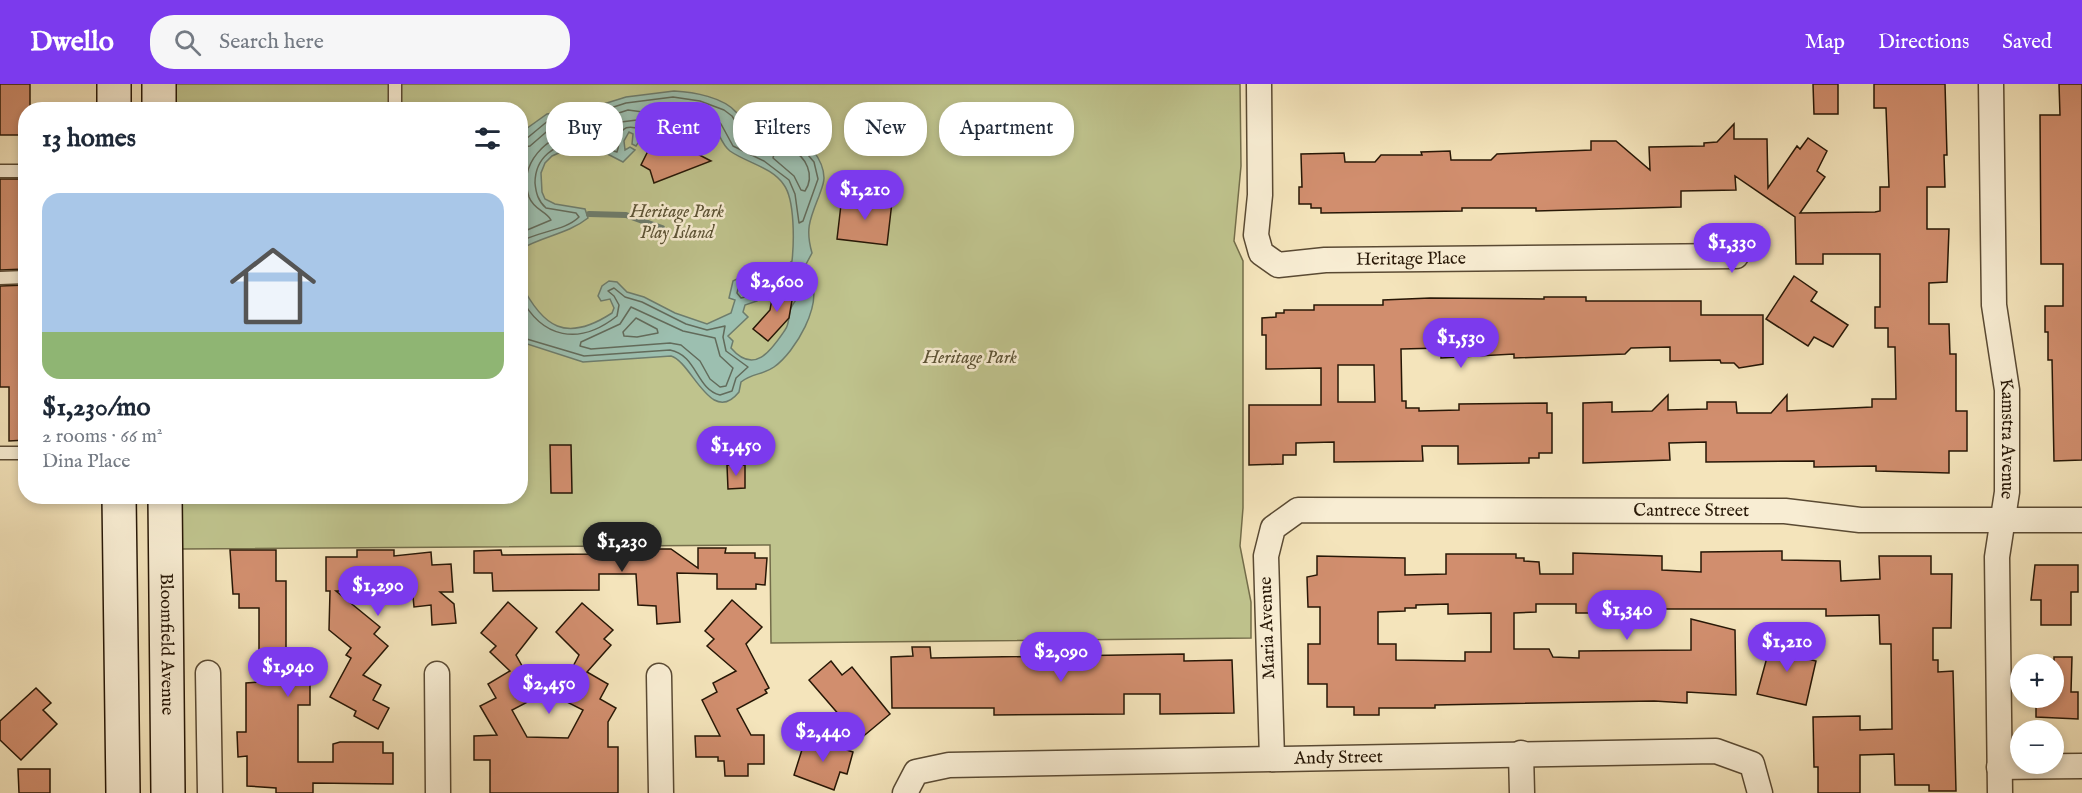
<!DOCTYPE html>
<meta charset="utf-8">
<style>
body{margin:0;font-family:"IM FELL English",serif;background:#f6f6f7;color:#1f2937;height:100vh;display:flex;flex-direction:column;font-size:22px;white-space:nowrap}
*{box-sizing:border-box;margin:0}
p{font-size:20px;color:#747a83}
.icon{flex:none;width:33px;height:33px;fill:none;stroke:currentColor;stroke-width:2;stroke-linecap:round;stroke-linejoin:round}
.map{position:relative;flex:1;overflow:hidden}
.side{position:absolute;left:18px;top:18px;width:510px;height:402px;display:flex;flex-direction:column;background:#fff;border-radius:24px;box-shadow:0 3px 9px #0003}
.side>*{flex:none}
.banner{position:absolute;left:546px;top:18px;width:570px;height:54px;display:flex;gap:12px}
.buttons{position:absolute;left:2010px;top:570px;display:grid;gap:12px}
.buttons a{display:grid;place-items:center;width:54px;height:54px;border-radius:50%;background:#fff;box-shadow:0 3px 9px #0003;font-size:30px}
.price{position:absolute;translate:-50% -51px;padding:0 14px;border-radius:21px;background:#7c3aed;color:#fff;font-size:20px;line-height:39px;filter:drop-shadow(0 2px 3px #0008)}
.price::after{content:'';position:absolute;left:50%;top:36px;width:18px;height:14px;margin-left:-9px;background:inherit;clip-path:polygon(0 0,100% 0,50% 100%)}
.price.selected{background:#222;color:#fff}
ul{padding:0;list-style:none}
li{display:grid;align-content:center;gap:12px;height:318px;padding:0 24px}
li+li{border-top:2px solid #e0e1e3}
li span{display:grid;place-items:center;height:186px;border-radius:18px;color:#555}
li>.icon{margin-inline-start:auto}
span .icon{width:108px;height:108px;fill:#fffc;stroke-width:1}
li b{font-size:26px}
h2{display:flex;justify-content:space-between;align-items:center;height:72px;padding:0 24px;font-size:26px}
.tag{padding:0 21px;border-radius:24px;background:#fff;box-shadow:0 3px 9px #0003;font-size:21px;line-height:54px}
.tag.selected{background:#7c3aed;color:#fff}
header{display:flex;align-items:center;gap:36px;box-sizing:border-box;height:84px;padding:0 30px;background:#7c3aed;color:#fff}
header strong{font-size:28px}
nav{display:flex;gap:33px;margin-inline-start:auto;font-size:21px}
.search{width:420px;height:54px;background:#f6f6f7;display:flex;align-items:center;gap:15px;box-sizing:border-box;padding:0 21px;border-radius:24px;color:#747a83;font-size:22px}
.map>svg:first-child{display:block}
</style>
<header>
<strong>Dwello</strong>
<div class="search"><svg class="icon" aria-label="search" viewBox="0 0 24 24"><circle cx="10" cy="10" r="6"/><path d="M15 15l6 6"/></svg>Search here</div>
<nav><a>Map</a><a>Directions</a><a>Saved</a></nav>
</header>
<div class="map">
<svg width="2082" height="709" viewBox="0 0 2082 709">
<rect width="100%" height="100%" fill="#f4e4bb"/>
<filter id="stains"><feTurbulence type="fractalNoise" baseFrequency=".00333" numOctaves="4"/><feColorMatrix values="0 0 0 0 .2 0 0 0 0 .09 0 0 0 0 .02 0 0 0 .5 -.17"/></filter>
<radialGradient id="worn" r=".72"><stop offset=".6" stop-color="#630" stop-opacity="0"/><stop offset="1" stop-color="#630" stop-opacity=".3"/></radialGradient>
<polygon fill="#bfc38d" stroke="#736d4a" stroke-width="1.5" points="172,0 1240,0 1241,82 1234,157 1243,177 1243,424 1240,462 1251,518 1251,554 771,559 770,461 181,465 180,413 520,412 520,26 173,25"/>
<path fill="#9cbfb0" stroke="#6d7c6c" stroke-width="1.5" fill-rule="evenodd" d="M674,7C693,8 724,13 737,29C744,38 748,48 758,54C770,60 777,52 789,52C807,51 824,78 824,94C824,100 821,106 819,112C810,135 805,145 812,169L804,184L812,192L810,194C824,220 795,268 774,283C763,291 752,289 741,298L739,308C711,343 692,278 671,272L583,278L521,258L520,198C543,244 566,259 612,229L614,224L610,215L601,217L598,212L602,202L609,197L617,198L627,208L644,213L675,229L707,240L731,229L735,216L729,214L733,197C752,187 762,182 784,183L792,177C794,159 795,116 784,101C772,83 747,79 730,67C718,58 719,39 702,32C692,29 684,32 676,36C657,25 646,48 636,62L632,60L633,50L629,48L624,57L625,66L630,63L635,66L623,78L594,63L579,60L552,72L545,79L541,89L542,108L545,115L555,120L585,125L588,134C568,150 543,152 521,165V54L526,45L547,30L594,23L626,13ZM793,196L802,203C800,214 795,215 791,224C788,230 790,240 785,246C772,265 755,292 731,264L733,257L728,252L748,233L743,228L745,221L757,217L758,206L776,198Z"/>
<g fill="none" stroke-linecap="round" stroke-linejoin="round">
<g stroke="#626b5b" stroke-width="1.5">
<path d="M520,56L526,55L549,36L595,29L626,19L673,13L700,17L724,26L732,32L746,53L759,61L771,63L791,58L802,64L814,78L818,95L803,137L799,139L795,110L789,96L764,77L733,62L721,40L711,30L700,25H684L676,29L664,26L657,29L640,45C616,38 622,54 617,68C605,65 591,50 577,55C555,62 535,72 535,99C536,109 538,117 546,124L576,129L579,133C565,147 538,147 520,158"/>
<path d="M520,64L530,62L552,43L597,36L628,26L643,28L637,36L621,38L609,55C599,52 589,45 578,47C546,52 518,79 529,113C534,126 546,127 551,136L520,149"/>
<path d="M789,65C807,72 815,92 805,107L801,106L794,92L773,74L774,70Z"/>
<polygon points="766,188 770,189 769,193 754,201 750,212 741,214 737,209 739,201"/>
<path d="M520,212C542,255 579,262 617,232L619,221L614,212L608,207L614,204L625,213L642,218L686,240L707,246L725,242L723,253L726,267L748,283L736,294L732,307L720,311C696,305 697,271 670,266L584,272L520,253"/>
<polygon points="631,223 683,247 715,254 720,272 733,284 726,302 720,303 710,295 700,277 681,261 670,259 591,265 580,262 581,258 620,240"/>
<polygon points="636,234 657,245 658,249 637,253 624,252 623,248"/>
</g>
<polyline stroke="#6d7c6c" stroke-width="6" points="589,130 626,131 662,144"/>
</g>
<g fill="#d18e6e" stroke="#271706" stroke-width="1.5" fill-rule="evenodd">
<polygon points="0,0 30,0 30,26 26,26 26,51 0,51"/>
<polygon points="1813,0 1838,0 1838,30 1814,30"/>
<polygon points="1874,0 1945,0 1947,71 1944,71 1945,103 1927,103 1927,145 1949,145 1947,198 1929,199 1929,240 1949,240 1950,270 1956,270 1956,327 1967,327 1967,367 1949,367 1949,389 1876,387 1876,382 1814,383 1814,377 1706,378 1706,358 1669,359 1670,376 1583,379 1583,319 1612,318 1612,328 1652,327 1668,311 1668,326 1707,325 1707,318 1736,318 1737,329 1771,329 1787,311 1787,327 1872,323 1872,315 1896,315 1895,263 1888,263 1888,244 1875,244 1875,223 1880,223 1880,170 1823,170 1823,180 1796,180 1795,133 1735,92 1736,106 1681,107 1681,123 1536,127 1536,124 1462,124 1462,127 1321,129 1321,124 1311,124 1311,120 1299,120 1299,103 1302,103 1301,70 1344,69 1345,78 1375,78 1381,71 1422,71 1421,68 1450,67 1451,76 1491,76 1497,70 1591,66 1591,57 1616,57 1650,86 1649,63 1704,62 1704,59 1717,58 1734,40 1734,55 1767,55 1768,104 1797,62 1800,65 1808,54 1827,67 1817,87 1825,93 1800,129 1875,128 1880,127 1880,103 1889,103 1886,24 1874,24"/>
<polygon points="2059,0 2082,0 2082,376 2054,377 2052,276 2048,276 2048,248 2045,248 2045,222 2063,222 2063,180 2041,180 2040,31 2060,31"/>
<polygon points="657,49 711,77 654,99 650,86 641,81"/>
<polygon points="0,95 26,95 26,185 0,186"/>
<polygon points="842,112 892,118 887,161 837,155"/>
<polygon points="1794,192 1817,208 1811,217 1848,241 1833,263 1814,253 1808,262 1766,235"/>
<polygon points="796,193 789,234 768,257 753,245 770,226 773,209 780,210"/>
<polygon points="26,201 26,356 9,357 9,303 0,303 0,202"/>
<path d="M1544,213H1586V217H1701V231H1763V280L1739,284L1734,279H1721L1720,276L1670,277V263L1631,264L1625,270L1514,274V270L1441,274V264L1401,265L1402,317H1406V324H1419V327L1459,326V320L1547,319V329H1552V369H1539V374H1529V379L1458,380V362H1422L1423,377L1334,378V358L1296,359V371H1283V380L1249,381V321H1321V284L1266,285V251H1262V234L1276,233V229H1284V226H1314V221H1383V216L1430,214L1544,215ZM1338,281H1374L1375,318H1338Z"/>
<polygon points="550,361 571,361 572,409 551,409"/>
<polygon points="727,381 745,381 745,404 728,405"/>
<polygon points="698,464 726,464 725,469 755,469 755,474 767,474 765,501 756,500 756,505 717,505 717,490 677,489 680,538 657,540 656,522 638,521 636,490 599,490 599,506 493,507 492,489 474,489 474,467 501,466 502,471 591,470 591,465 619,465 619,472 653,470 653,465 671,465 698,484"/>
<polygon points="230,466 276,466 276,497 286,497 286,581 310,581 310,621 298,621 298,678 333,678 333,660 340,658 383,658 383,669 393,669 393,700 313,699 313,709 276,709 276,704 247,702 247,672 238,673 237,648 246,648 246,599 259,598 259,524 239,524 239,510 233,510"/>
<polygon points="357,466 394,466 394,472 431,468 432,481 451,480 453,508 440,508 454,520 456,539 432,541 431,521 414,523 411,491 376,491 376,507 336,507 380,543 374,550 388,562 363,591 381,601 373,616 389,624 378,645 354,632 356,627 330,613 351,574 346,571 351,564 329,546 330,507 326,507 326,473 357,473"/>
<path d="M1782,467V476L1840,477L1841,497L1880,495L1879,472H1931V490H1952L1951,544H1933V576H1938V588L1953,587L1956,707H1929V701H1895L1894,670L1860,671V709H1818V683H1814L1813,633L1860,632V646L1892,645L1891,560H1880L1879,531L1826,532V525H1649L1645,520L1605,521V529H1576V520H1536V528L1514,529V565H1549L1553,573L1579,574V567L1691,566V535L1735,546L1736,611L1687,608V619L1654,617L1435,621V624H1379V631H1354V623H1327V600H1308V560H1320V523H1308L1307,493L1317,491V472L1405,474V491L1446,490V470H1516V474H1524V477L1539,478L1540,490H1573V469L1662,472V486L1701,488V468ZM1448,520V530L1491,529V568H1465V577L1396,576V560H1378V528L1405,527V524H1416V521Z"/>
<polygon points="2035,481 2078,481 2078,508 2071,508 2071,541 2041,541 2041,516 2031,516"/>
<polygon points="732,516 762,543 746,560 769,604 765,606 767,609 737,625 751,651 764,651 764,680 748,680 748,692 725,692 724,677 718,677 718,673 696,673 695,652 720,652 702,616 717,608 713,599 736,587 707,562 714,555 705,547"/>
<polygon points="508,518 537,544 516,571 539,612 512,626 527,653 568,654 583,626 557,613 579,571 556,548 582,519 613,546 604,555 611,561 587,588 608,600 600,615 616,624 608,638 608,663 618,663 618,709 490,709 490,676 474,676 474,652 497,651 480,622 496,614 488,600 510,587 490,568 496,562 481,549"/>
<polygon points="1772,555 1802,561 1799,573 1816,577 1806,621 1757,610"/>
<polygon points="912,563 930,563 931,574 1184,570 1184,577 1232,576 1234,629 1160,630 1160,610 1124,610 1124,630 994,631 994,624 892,624 891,573 913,572"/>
<polygon points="2054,573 2072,573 2071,608 2078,608 2078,635 2036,633 2036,614 2054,614"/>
<polygon points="831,577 842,591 852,583 890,630 860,655 809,596"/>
<polygon points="36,604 51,619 43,626 57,640 21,676 0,656 0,637"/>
<polygon points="806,653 853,668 847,690 840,688 834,706 794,691"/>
<polygon points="18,685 50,685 50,709 19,709"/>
</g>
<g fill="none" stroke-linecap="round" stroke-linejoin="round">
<defs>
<g id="lane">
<polyline points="395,0 395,26"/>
<polyline points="0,87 26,87"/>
<polyline points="0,194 26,193"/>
<polyline points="0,369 26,369"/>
</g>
<g id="street">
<path id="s1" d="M1259,0L1260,111L1256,151L1261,169L1278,181L1325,176L1736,172"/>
<path id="s2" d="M1991,0L1994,221L2007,306V408L1997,473L2000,709"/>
<polyline points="208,589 210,709"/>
<polyline points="437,590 438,709"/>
<polyline points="659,592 661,709"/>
<polyline points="1521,669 1522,709"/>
<path id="s3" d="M1272,675L1266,472L1273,444L1298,426L1785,427L1860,436H2082"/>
<polyline points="1999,683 2082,682"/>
<path id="s4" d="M905,709L916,688L949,681L1716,667L1752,680L1760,709"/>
</g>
<g id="secondary">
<polyline points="114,0 114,26"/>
<polyline points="159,0 159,26"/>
<polyline points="119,412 123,709"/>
<path id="s5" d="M165,412L168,709"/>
</g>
</defs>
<use href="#lane" stroke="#5a4a33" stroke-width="15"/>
<use href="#street" stroke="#5a4a33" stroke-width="27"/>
<use href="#secondary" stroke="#271706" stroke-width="36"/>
<use href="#lane" stroke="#f8edd3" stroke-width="12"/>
<use href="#street" stroke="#f8edd3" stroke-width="24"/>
<use href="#secondary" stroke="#f8edd3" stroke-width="33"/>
</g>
<g text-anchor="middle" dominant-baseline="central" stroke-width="5" stroke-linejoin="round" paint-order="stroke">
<g font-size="18" font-style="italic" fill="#5c5335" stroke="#f8edd3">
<text x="677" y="128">Heritage Park<tspan x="677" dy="21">Play Island</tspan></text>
<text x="970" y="274">Heritage Park</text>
</g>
<g font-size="18" fill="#271706" stroke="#f8edd3">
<text stroke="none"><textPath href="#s1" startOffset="324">Heritage Place</textPath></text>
<text stroke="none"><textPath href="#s2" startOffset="356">Kamstra Avenue</textPath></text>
<text stroke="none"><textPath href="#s3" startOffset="656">Cantrece Street</textPath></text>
<text transform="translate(1268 544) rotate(-92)">Maria Avenue</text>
<text stroke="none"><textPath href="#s5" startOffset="148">Bloomfield Avenue</textPath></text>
<text stroke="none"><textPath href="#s4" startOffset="447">Andy Street</textPath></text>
</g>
</g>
<rect width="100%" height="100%" filter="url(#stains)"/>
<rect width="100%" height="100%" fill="url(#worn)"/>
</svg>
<div class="buttons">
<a>+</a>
<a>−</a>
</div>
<b class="price" style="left:865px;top:137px">$1,210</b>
<b class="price" style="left:1732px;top:190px">$1,330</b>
<b class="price" style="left:777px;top:229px">$2,600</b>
<b class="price" style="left:1461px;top:285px">$1,530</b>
<b class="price" style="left:736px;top:393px">$1,450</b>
<b class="price selected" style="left:622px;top:489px">$1,230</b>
<b class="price" style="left:378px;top:533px">$1,290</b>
<b class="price" style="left:1627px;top:557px">$1,340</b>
<b class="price" style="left:1787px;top:589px">$1,210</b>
<b class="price" style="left:1061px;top:599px">$2,090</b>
<b class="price" style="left:288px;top:614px">$1,940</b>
<b class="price" style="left:549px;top:631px">$2,450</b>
<b class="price" style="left:823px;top:679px">$2,440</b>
<div class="banner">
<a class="tag">Buy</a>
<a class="tag selected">Rent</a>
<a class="tag">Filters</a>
<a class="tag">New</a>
<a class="tag">Apartment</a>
</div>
<section class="side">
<h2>13 homes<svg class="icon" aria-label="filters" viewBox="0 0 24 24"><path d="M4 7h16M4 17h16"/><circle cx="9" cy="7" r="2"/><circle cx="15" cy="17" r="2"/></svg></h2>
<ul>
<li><span style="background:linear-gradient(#a9c7e8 75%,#8fb573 0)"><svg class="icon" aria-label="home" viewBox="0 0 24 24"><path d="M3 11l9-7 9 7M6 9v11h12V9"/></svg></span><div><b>$1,230/mo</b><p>2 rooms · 66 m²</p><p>Dina Place</p></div></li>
</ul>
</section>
</div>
